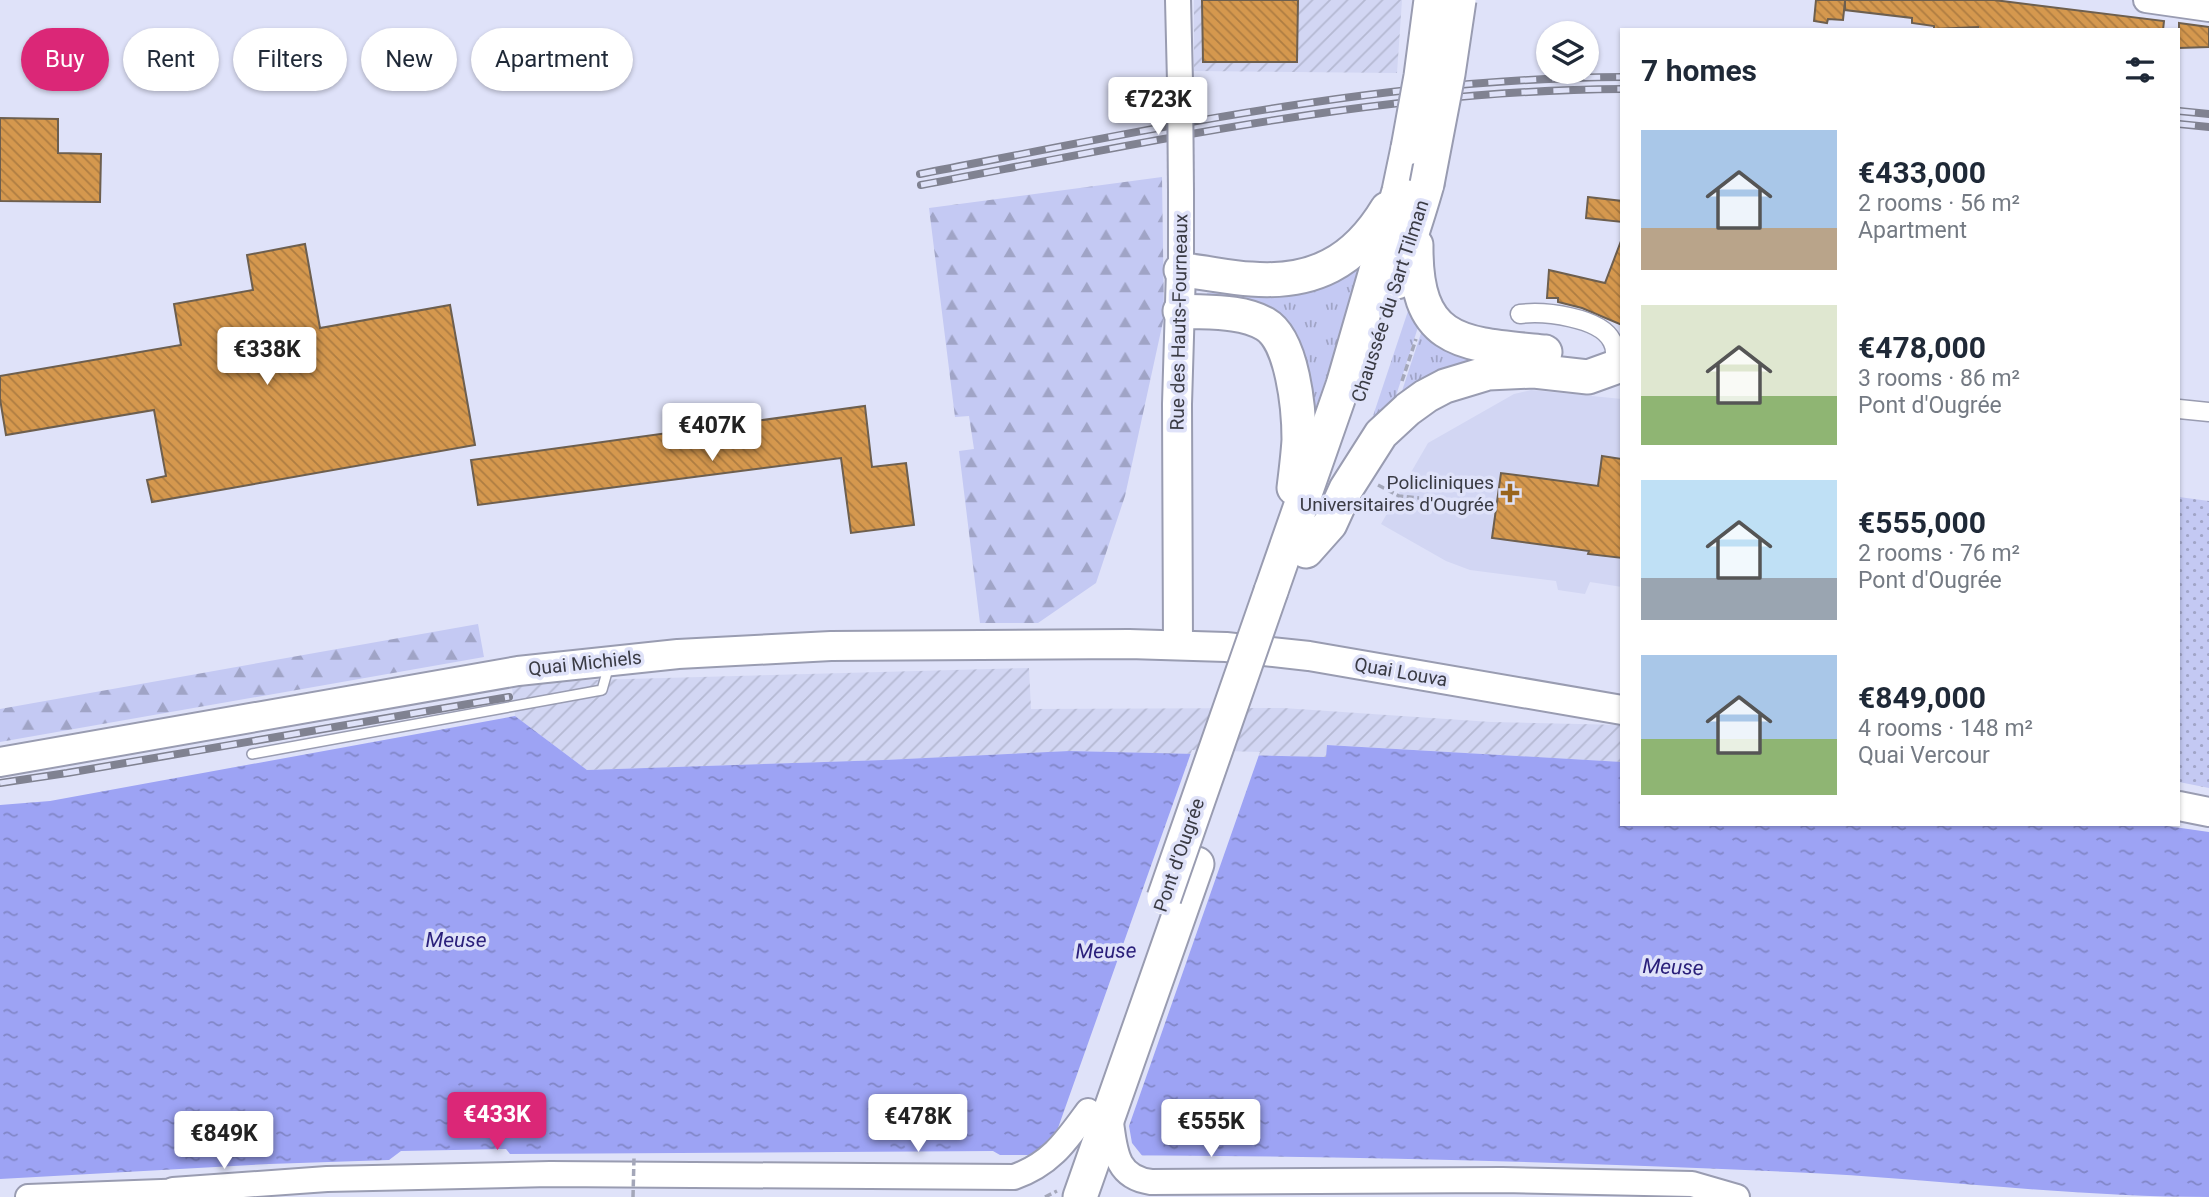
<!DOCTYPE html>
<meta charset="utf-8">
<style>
body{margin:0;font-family:Roboto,sans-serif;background:#f6f6f7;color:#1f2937;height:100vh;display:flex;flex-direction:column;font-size:26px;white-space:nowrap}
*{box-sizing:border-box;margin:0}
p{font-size:23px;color:#747a83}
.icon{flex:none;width:38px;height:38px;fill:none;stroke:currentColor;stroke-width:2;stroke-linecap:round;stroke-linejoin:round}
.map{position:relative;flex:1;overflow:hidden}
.panel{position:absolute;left:1620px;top:28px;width:560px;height:798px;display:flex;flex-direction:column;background:#fff;border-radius:0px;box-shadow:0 2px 5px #0004}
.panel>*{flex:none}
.banner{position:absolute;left:21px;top:28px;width:665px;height:63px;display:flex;gap:14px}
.buttons{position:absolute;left:1536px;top:21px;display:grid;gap:14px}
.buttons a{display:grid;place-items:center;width:63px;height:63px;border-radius:50%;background:#fff;box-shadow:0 2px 5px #0004;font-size:35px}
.price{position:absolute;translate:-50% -60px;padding:0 16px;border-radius:7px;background:#fff;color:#222;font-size:23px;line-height:46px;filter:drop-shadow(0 2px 4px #0008)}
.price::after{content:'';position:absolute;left:50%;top:42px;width:21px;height:16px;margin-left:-10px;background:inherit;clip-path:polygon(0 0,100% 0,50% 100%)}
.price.current{background:#db2777;color:#fff}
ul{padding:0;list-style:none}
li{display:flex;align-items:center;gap:21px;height:175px;padding:0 21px}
li span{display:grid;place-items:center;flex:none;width:196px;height:140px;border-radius:0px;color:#555}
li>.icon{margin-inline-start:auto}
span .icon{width:84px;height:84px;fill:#fffc;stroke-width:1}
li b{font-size:30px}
h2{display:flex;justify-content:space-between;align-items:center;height:84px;padding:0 21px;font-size:30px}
.tag{padding:0 24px;border-radius:32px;background:#fff;box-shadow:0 2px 5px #0004;font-size:24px;line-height:63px}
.tag.current{background:#db2777;color:#fff}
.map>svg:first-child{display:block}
</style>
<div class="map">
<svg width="2209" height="1197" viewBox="0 0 2209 1197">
<defs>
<pattern id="industrial-furrows" width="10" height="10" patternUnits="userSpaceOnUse" patternTransform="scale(1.75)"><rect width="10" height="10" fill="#d2d6f3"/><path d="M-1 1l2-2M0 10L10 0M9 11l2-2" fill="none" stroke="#b5b9d2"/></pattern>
<pattern id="grass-tufts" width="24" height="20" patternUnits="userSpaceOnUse" patternTransform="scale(1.75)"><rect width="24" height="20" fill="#c4c9f3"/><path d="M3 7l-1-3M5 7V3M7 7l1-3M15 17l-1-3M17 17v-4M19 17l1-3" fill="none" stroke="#a0a4c6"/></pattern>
<pattern id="forest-firs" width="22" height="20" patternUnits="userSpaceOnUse" patternTransform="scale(1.75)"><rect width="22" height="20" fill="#c4c9f3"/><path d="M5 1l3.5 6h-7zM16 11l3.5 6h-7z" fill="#a0a4c6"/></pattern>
<pattern id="park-dots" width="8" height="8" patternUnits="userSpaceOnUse" patternTransform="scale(1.75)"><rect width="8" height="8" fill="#c4c9f3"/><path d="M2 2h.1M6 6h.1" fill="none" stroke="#a0a4c6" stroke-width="1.8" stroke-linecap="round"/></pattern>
<pattern id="water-ripples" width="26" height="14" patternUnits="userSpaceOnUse" patternTransform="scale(1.75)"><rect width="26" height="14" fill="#9da3f4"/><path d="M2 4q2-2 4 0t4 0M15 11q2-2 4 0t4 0" fill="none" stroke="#8186c7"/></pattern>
<pattern id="building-back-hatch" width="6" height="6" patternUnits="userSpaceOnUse" patternTransform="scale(1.75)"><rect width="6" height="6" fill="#d5984e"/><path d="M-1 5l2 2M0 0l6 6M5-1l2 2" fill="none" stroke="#ae7d42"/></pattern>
</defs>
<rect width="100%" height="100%" fill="#dfe2f9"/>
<polygon fill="#d2d6f3" points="1531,390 1622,399 1622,587 1590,582 1585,594 1558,590 1556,581 1470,570 1446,561 1381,524 1428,443 1514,394"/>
<g fill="url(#industrial-furrows)">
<polygon points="1194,0 1402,0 1397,73 1194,71"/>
<polygon points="1029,668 1031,709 1283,708 1491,722 1622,725 1622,762 1328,745 1327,757 1069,751 884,760 587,770 515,716 512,687 555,681"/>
</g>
<g fill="url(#grass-tufts)">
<polygon points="1362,263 1339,341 1311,422 1300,370 1207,296 1207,293 1258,293"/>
<polygon points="1410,305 1419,324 1395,399 1370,425"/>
<polygon points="1424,324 1555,361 1406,401 1401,394"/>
</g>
<g fill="url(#forest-firs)">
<polygon points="1162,177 1164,317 1125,496 1096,583 1038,623 980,623 959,451 974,449 969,416 955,417 929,208"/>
<polygon points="478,624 484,657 0,742 0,709"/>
</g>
<polygon fill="url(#park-dots)" points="2179,497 2209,501 2209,788 2179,782"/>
<path fill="url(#water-ripples)" d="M515,716L587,770L884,760L1069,751L1326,757L1327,745L1622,762V824H2153L2209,832V1197C2069,1197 1930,1178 1790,1172C1527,1160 1264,1154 1000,1155L993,1151L510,1154L506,1149L401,1151L389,1160L269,1164L0,1179V805L50,801Z"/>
<polygon fill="#dfe2f9" points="1192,750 1260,752 1129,1126 1132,1143 1144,1158 1026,1158 1044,1146 1058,1128"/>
<g fill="url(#building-back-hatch)" stroke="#6d5f4f" stroke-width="2">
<polygon points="1202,0 1298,0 1297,62 1203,62"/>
<polygon points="1816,0 1994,0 2164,21 2163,30 1978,30 1978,27 1934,29 1934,26 1912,23 1912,18 1845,10 1845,1 1843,20 1828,19 1827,23 1814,21"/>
<polygon points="2179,23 2209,27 2209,47 2179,48"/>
<polygon points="0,118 58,119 58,153 101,154 100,202 0,201"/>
<polygon points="1588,197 1622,201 1622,222 1586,218"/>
<polygon points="1621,241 1622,325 1582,308 1558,302 1558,298 1547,298 1549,270 1605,283"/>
<polygon points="305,244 320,328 450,305 475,445 152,502 147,480 166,476 154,410 6,435 0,399 0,376 181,345 174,304 253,290 247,255"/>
<polygon points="865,406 872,467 906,463 914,525 851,533 841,458 478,505 471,460"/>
<polygon points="1602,456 1622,459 1622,558 1588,554 1589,551 1492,538 1501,473 1598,486"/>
</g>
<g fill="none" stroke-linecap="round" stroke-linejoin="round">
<defs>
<polyline id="lane" points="252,754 602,690 609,665"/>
<g id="street">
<path d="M1520,314C1544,311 1600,317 1612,341C1617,350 1615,359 1613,368"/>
<polyline points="2179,409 2209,412"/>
</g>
<g id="secondary">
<polyline points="1178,0 1180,82"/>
<polyline points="2146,0 2209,9"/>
<polyline points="1181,192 1181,270"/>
<path d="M1110,1116C1115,1146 1113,1177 1151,1182L1502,1180L1692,1184L1737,1197"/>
<path d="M173,1190L327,1179L550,1174L1014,1177C1051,1164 1066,1141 1088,1111"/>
<polyline points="28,1197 188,1191"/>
</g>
<g id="primary">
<polyline points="1178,645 1177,404 1181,270"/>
<polyline points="0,762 518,671 678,654 831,646 1129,644 1226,647 1309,656 1622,710"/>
<polyline points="2179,806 2209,812"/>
</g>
<g id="highway">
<path d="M1416,245C1415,345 1462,344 1545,352"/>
<path d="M1181,270C1205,272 1229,278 1251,279C1313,284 1355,262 1387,209"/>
<path d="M1397,282C1406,249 1418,217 1427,184"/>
<path d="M1180,311C1208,313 1240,310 1265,324C1293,340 1299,410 1299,440C1298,456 1296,472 1294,488"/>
<polyline points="1306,551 1330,524 1346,489 1381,434 1408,409 1426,396 1445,386 1488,373 1534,371 1588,377 1613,368"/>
<polyline points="1271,591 1343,385 1399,191 1408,148"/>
<polyline points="1080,1197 1197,864"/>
</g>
</defs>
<use href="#lane" stroke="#999cb1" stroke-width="12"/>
<use href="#street" stroke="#999cb1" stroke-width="21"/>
<use href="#secondary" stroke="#999cb1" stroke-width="28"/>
<use href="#primary" stroke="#999cb1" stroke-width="32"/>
<use href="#highway" stroke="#999cb1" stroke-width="37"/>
<g stroke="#a4a7b9" stroke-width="3.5" stroke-dasharray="7 3.5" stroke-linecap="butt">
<polyline points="1402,381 1416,339"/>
<polyline points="1378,485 1399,496 1419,498"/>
<polyline points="1045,1197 1057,1191"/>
</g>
<use href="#lane" stroke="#fff" stroke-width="9"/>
<use href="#street" stroke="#fff" stroke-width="18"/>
<use href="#secondary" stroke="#fff" stroke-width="24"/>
<use href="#primary" stroke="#fff" stroke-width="28"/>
<use href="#highway" stroke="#fff" stroke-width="33"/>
<defs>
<g id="rail">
<polyline points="2179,111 2209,114"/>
<polyline points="2179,124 2209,127"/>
<path d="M920,174C1152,129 1385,78 1622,77"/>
<path d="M921,185C1153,141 1385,90 1622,89"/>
<polyline points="0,783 67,773 509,697"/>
</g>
</defs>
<use href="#rail" stroke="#808291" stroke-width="8"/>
<use href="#rail" stroke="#dfe2f9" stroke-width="5" stroke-dasharray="16" stroke-linecap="butt"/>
<defs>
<polyline id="secondary-bridge" points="1180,82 1181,192"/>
<g id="highway-bridge">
<polyline points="1408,148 1421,76 1431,0"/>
<polyline points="1427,184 1448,74 1459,0"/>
<polyline points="1164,898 1271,591"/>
</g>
</defs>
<use href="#secondary-bridge" stroke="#999cb1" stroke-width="28" stroke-linecap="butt"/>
<use href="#highway-bridge" stroke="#999cb1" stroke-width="37" stroke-linecap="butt"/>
<polyline stroke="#a4a7b9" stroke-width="3.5" stroke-dasharray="7 3.5" stroke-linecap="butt" points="633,1197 634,1158"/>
<use href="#secondary-bridge" stroke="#fff" stroke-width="24"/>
<use href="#highway-bridge" stroke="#fff" stroke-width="33"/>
</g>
<path fill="#99641c" stroke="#dfe2f9" stroke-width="2.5" d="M1506.5 482.5h7v7h7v7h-7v7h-7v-7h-7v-7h7z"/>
<g text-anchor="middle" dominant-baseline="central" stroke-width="7" stroke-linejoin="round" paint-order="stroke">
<g font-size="19" fill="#3a3b44" stroke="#dfe2f9">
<text transform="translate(1390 301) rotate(-72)">Chaussée du Sart Tilman</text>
<text transform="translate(1179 322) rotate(-89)">Rue des Hauts-Fourneaux</text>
<text transform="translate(585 663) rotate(-6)">Quai Michiels</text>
<text transform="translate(1401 672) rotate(10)">Quai Louva</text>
<text transform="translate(1179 855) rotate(-71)">Pont d'Ougrée</text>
</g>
<g font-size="19" fill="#3a3b44" stroke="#dfe2f9" text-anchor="end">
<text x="1494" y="482">Policliniques<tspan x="1494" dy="22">Universitaires d'Ougrée</tspan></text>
</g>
<g font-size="21" font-style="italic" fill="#2a1f7a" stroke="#dfe2f9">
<text x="456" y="940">Meuse</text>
<text transform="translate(1106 951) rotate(-1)">Meuse</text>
<text transform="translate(1673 967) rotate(2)">Meuse</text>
</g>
</g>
</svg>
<div class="buttons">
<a><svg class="icon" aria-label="layers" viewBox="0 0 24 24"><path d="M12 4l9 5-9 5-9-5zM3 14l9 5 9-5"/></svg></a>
</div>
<b class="price" style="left:1158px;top:137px">€723K</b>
<b class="price" style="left:267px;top:387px">€338K</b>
<b class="price" style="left:712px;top:463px">€407K</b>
<b class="price current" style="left:497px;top:1152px">€433K</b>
<b class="price" style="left:918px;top:1154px">€478K</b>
<b class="price" style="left:1211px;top:1159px">€555K</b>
<b class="price" style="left:224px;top:1171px">€849K</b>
<div class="banner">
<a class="tag current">Buy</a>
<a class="tag">Rent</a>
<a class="tag">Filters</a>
<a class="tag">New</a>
<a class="tag">Apartment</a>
</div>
<section class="panel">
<h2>7 homes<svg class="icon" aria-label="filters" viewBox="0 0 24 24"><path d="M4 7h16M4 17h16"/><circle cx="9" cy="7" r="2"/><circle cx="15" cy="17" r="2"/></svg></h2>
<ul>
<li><span style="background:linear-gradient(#a9c7e8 70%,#b9a48a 0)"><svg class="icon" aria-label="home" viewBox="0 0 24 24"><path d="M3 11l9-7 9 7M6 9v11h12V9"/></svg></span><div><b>€433,000</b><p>2 rooms · 56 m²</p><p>Apartment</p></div></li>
<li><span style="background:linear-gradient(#dfe7d0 65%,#8fb573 0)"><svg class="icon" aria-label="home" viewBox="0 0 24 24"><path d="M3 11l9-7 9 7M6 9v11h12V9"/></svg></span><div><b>€478,000</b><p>3 rooms · 86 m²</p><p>Pont d'Ougrée</p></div></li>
<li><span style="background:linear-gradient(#bfe0f5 70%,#9aa5b1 0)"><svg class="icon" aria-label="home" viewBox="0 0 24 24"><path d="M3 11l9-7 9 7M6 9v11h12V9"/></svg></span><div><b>€555,000</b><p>2 rooms · 76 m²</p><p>Pont d'Ougrée</p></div></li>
<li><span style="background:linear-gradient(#a9c7e8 60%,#8fb573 0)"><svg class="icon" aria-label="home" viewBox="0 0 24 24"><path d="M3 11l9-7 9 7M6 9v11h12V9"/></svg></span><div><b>€849,000</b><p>4 rooms · 148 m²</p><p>Quai Vercour</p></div></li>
</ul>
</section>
</div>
